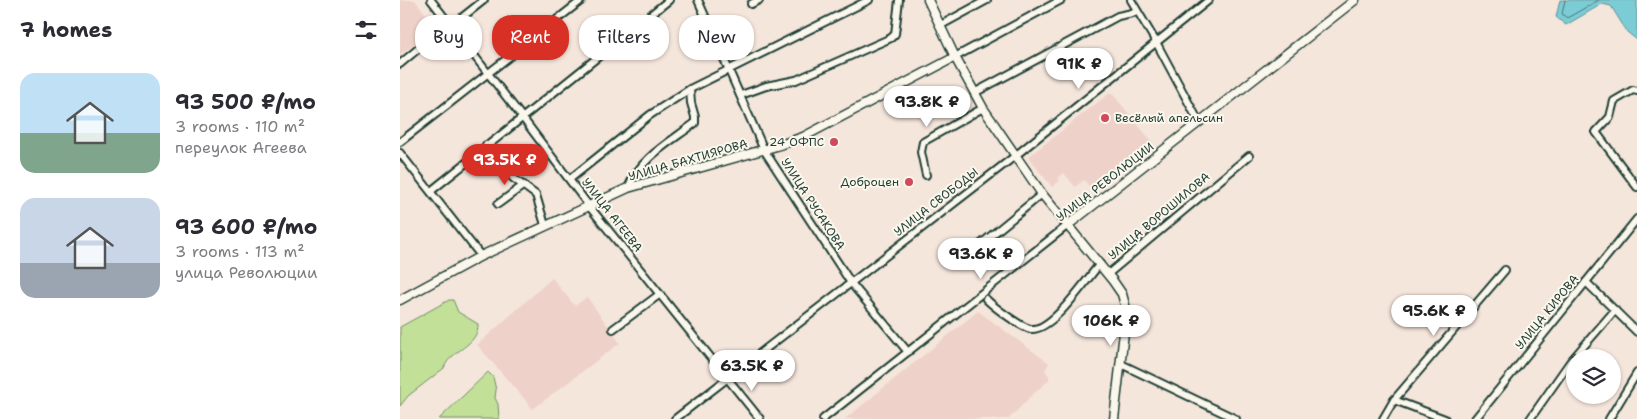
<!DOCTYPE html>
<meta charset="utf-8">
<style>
body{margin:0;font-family:"Shantell Sans",sans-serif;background:#f2f2f3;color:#2b2b33;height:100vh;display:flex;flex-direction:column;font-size:19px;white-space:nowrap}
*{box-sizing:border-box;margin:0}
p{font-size:16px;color:#7c7c81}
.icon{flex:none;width:28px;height:28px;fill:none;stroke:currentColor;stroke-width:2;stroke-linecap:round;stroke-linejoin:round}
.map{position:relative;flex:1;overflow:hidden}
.sheet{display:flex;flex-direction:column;background:#fff;width:400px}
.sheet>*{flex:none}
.top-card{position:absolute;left:15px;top:15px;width:475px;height:45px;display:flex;gap:10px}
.controls{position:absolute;left:1166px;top:349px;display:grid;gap:10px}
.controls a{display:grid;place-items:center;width:55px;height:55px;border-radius:50%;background:#fff;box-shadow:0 1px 4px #0004;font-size:25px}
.price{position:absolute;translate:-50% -42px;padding:0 11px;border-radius:18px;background:#fff;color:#222;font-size:16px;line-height:32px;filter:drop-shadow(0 1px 2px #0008)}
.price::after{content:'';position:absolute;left:50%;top:30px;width:15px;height:11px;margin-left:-8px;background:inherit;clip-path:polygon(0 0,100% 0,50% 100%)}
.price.selected{background:#d93025;color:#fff}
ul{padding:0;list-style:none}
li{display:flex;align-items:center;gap:15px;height:125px;padding:0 20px}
li span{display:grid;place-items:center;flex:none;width:140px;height:100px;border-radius:15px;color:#555}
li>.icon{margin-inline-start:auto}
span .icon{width:60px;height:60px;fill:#fffc;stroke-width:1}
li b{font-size:21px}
h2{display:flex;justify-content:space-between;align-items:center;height:60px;padding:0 20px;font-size:21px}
.chip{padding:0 18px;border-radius:20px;background:#fff;box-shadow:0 1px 4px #0004;font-size:18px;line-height:45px}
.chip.selected{background:#d93025;color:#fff}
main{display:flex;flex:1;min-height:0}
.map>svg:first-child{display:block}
</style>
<main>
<section class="sheet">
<h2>7 homes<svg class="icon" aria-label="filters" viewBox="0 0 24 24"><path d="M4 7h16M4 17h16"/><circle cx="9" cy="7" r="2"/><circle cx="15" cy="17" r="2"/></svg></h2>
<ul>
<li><span style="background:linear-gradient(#bfe0f5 60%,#7fa58c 0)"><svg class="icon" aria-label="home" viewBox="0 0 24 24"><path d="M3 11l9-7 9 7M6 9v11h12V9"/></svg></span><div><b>93 500 ₽/mo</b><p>3 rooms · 110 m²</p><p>переулок Агеева</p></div></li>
<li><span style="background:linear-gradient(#c9d6e8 65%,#9aa5b1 0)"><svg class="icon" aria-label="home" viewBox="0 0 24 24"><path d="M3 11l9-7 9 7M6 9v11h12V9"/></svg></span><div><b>93 600 ₽/mo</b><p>3 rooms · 113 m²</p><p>улица Революции</p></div></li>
</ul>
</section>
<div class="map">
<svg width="1237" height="419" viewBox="0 0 1237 419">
<rect width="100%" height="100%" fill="#f5e6dc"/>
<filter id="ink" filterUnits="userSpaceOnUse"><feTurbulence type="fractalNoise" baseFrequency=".02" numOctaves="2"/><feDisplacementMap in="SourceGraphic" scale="10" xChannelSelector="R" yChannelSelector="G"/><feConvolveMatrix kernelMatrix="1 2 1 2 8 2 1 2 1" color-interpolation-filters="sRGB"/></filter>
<g filter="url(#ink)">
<g fill="#eed2c9">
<polygon points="0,0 15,0 36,27 0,55"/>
<polygon points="711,92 753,143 693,191 684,180 675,187 664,173 658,178 660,181 652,187 628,157"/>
<polygon points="152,278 175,306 187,297 220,343 133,409 77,345"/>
<polygon points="578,311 649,363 645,370 649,376 649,380 631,396 609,419 445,419"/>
</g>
<g fill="#c2e098" stroke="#708e66">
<path d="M49,300H53L58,312L78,324C79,346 50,350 44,368L8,396L0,406V327Z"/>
<polygon points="88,372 93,377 96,390 95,398 98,404 99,419 39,419"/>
</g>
<polygon fill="#7cccd6" stroke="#579395" points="1160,0 1237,0 1237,40 1227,32 1211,6 1202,4 1166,25 1156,17"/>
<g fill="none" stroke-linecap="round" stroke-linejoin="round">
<polyline stroke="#447675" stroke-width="1" points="1165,0 1162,14 1167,18 1199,0"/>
<defs>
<g id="minor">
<polyline points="31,0 122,117 189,206 360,419"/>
<polyline points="298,0 364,150 451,283 508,352"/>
<polyline points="731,0 756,42 799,122"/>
<polyline points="351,4 359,0"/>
<polyline points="541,25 587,0"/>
<polyline points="555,57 661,0"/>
<polyline points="0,64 43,28 55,23 84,0"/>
<polyline points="1237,91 1233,90 1214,101 1210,117 1196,132 1237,187"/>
<polyline points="574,93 718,16 737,12"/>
<polyline points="341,95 366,86 396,80 491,38 495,34 499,0"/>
<polyline points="0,142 182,0"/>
<polyline points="86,145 113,178 136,195 145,225"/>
<polyline points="0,153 81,256"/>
<polyline points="526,175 521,152 523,142 583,108"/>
<polyline points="170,179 250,115 290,89"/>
<path d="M228,188C241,157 269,143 295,123V117L291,103L290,89L469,0"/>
<polyline points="31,191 269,0"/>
<polyline points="98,204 124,185"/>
<polyline points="559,262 642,194"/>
<polyline points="708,274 849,156"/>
<polyline points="1186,282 1237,332"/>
<path d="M586,299C594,307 622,328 631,329C653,331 687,278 700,264"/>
<polyline points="213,329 260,294"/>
<polyline points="721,364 836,419"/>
<polyline points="994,400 1045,419"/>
<polyline points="275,419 615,156 809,0"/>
<polyline points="423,419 668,225"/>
<polyline points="983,419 994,400 1105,270"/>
<polyline points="1075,419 1237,219"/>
<polyline points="1130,419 1170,362 1215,310"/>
<polyline points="1209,419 1237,373"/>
</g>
<g id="major">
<polyline points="528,0 555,57 583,108 642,194 713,281 722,294 725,305 726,315 714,419"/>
<polyline points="668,225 955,0"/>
<polyline points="0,300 81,256 228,188 380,145 403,137 555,57"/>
</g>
</defs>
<use href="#minor" stroke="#1f3d34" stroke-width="10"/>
<use href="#major" stroke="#1f3d34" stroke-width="11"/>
<use href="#minor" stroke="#fbf7ec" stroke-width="6"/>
<use href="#major" stroke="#fbf7ec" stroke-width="8"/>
</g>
</g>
<g fill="#d1495b" stroke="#fbf7ec" stroke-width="2">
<circle cx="705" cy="118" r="5"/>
<circle cx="434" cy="142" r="5"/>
<circle cx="509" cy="182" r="5"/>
</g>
<g text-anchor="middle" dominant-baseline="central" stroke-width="4" stroke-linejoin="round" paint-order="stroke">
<g font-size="12" fill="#1f3d34" stroke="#fbf7ec" text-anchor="end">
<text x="715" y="118" text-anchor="start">Весёлый апельсин</text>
<text x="424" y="142">24 ОФПС</text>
<text x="499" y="182">Доброцен</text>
</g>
<g font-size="12" fill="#1f3d34" stroke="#fbf7ec">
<text transform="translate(288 160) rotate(-16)">УЛИЦА БАХТИЯРОВА</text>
<text transform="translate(705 182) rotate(-38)">УЛИЦА РЕВОЛЮЦИИ</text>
<text transform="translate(536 202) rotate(-38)">УЛИЦА СВОБОДЫ</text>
<text transform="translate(413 204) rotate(57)">УЛИЦА РУСАКОВА</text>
<text transform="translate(212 215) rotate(52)">УЛИЦА АГЕЕВА</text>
<text transform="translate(759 216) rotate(-40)">УЛИЦА ВОРОШИЛОВА</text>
<text transform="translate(1147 312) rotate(-51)">УЛИЦА КИРОВА</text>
</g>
</g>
</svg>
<div class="controls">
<a><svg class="icon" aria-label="layers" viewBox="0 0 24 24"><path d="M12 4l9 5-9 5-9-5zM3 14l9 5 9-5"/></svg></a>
</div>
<b class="price" style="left:679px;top:90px">91K ₽</b>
<b class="price" style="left:527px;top:128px">93.8K ₽</b>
<b class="price selected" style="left:105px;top:186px">93.5K ₽</b>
<b class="price" style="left:581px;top:280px">93.6K ₽</b>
<b class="price" style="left:1034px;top:337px">95.6K ₽</b>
<b class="price" style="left:711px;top:347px">106K ₽</b>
<b class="price" style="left:352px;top:392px">63.5K ₽</b>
<div class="top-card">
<a class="chip">Buy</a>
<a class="chip selected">Rent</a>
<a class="chip">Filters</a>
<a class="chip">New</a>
</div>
</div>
</main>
